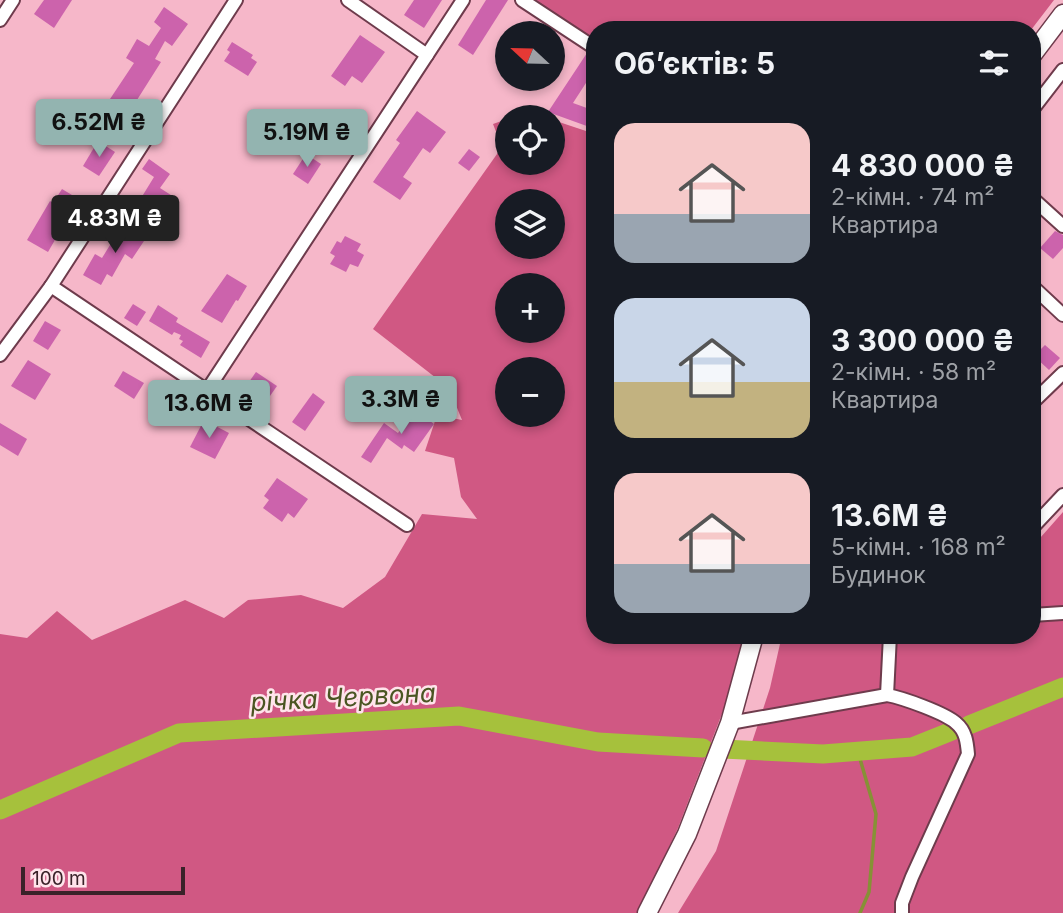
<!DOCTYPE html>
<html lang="uk">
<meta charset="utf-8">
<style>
body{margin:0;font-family:Inter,sans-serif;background:#20242c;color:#f1f3f6;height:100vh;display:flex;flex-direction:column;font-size:26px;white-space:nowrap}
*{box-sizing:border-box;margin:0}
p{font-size:23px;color:#9ea1a6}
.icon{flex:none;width:38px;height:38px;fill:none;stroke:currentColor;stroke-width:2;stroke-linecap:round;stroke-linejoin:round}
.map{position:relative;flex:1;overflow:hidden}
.details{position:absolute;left:586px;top:21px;width:455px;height:623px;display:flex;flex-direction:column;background:#171b24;border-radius:28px;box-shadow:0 4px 10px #0003}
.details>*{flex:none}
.needle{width:46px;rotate:292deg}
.tools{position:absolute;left:495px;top:21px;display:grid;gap:14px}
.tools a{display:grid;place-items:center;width:70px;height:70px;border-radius:50%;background:#171b24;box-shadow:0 4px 10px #0003;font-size:35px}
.scale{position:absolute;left:21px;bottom:18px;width:164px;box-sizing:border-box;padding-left:7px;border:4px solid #3a2229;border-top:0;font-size:19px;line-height:24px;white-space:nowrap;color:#3a2229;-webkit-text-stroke:5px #ffe4eb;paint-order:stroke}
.price{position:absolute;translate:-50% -60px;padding:0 16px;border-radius:7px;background:#93b4b0;color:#111;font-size:23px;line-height:46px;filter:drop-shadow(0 2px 4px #0008)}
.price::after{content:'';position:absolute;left:50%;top:42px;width:21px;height:16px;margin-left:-10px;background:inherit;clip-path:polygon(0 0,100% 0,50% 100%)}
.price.on{background:#222;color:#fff}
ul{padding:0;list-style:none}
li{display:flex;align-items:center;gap:21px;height:175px;padding:0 28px}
li span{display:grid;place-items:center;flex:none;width:196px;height:140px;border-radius:21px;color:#555}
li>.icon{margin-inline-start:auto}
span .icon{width:84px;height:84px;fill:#fffc;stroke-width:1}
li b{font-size:30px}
h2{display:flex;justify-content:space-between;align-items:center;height:84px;padding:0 28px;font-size:30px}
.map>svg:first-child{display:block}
</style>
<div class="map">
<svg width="1063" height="913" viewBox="0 0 1063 913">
<rect width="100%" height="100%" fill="#f6b7c9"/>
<g fill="#d05883" fill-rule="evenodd">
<polygon points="532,0 1054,0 1031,30 595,30 595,44"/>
<path d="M507,119L508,163H553V120L595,134V635H745L723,711L678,828L638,913H0V634L27,638L57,611L92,640L185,600L224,618L248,600L301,595L343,608L385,577L422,514L477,519L461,497L454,458L425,451L437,415L462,420L449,388L373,329L502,147L493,124ZM508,201H553V247H508ZM508,285H553V331H508ZM508,369H553V415H508Z"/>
<polygon points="1063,512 1063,913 678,913 716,851 770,688 782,635 1032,635 1033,546"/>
</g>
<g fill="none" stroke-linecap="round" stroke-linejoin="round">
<polyline stroke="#869136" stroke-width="3.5" points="858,752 876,814 869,892 860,913"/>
<g stroke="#a6c13c" stroke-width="19">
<polyline points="969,725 1063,687"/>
<polyline points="723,749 823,754 912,747 952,731"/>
<polyline points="0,810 179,733 459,716 598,742 703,748"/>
</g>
</g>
<g fill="#cc63ac">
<polygon points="44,0 72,0 54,28 34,14"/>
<polygon points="414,0 442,0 424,28 404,15"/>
<polygon points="486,0 508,0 473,55 458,45"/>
<polygon points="164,7 188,24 172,46 165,41 155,59 161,62 130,111 110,99 134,63 126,58 137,39 149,46 161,28 154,22"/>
<polygon points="360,35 385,52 362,83 352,76 345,86 331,76"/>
<polygon points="232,42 253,55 251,58 257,62 248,76 224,61 230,52 227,50"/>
<polygon points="587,53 595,57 595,69 573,103 595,111 595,129 548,112"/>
<polygon points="417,111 446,132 430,153 423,148 403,177 412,183 400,200 373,182 400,143 396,140"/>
<polygon points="98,141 115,152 99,176 83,166"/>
<polygon points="469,149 480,157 469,171 458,163"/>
<polygon points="306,154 321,164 308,184 293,174"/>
<polygon points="149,159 170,174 160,188 174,197 161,217 138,203 154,177 142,169"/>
<polygon points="62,189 82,201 73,216 67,211 55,230 59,233 48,252 27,240 50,201 53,203"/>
<polygon points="123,224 146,238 132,259 125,254 112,277 107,274 101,285 83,275 95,254 102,258"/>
<polygon points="1055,231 1063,235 1063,248 1053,259 1040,248"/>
<polygon points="345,236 361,244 357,251 364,255 358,267 350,264 346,272 330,264 335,256 330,253 337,241 341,243"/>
<polygon points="227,274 247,286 238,301 236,300 222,323 201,311"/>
<polygon points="133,304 146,312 137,326 124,318"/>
<polygon points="158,305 178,318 176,322 210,342 201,358 180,345 183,341 179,339 181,335 174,332 172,335 149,321"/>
<polygon points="45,321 61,330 48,350 33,341"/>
<polygon points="1045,345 1060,358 1049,370 1034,356"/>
<polygon points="28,360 51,374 35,400 11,386"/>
<polygon points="123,371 144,383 134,399 114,386"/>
<polygon points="256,372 277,386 265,403 244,389"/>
<polygon points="166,393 193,404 185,425 151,411 157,395 164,397"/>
<polygon points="313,393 325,402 305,431 292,422"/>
<polygon points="415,410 434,424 414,452 404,445 402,449 387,438 371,463 361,457 384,423 398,433"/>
<polygon points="204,420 229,433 215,459 190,447"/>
<polygon points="0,423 27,439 18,456 0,445"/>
<polygon points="277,478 308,499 294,518 288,513 282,522 263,508 269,500 264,496"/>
</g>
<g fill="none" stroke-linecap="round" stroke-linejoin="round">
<defs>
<g id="street">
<polyline points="348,0 427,55"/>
<polyline points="522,0 595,48"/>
<polyline points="0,20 13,0"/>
<polyline points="1032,110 1063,70"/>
<polyline points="1032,198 1063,226"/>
<polyline points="51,286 407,525"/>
<polyline points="1032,286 1063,315"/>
<polyline points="0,355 51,286 236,0"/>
<polyline points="208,389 463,0"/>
<polyline points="1032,403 1063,373"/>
<polyline points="1032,528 1063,495"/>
<polyline points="1032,615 1063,613"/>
<polyline points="887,695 890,635"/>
<path d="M730,723L887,695C903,698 945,713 956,723C966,731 967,743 968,754L912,877L902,903V913"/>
</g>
<g id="secondary">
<polyline points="1032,55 1063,14"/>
<polyline points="647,913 687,834 730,723 754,635"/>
</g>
</defs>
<use href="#street" stroke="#6e3b4c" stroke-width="16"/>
<use href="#secondary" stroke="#6e3b4c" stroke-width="21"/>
<use href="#street" stroke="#fff" stroke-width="12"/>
<use href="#secondary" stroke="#fff" stroke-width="18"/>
</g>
<g text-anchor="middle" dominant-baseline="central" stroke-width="5" stroke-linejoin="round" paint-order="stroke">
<g font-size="26" font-style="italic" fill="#4a5522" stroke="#ffe4eb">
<text transform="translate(343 697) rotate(-3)">річка Червона</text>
</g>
</g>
</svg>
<div class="tools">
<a><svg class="needle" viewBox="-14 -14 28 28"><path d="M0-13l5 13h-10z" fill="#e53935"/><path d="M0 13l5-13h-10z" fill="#9ea1a6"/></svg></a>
<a><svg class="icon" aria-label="locate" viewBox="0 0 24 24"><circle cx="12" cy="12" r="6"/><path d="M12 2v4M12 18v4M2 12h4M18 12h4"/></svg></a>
<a><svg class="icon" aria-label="layers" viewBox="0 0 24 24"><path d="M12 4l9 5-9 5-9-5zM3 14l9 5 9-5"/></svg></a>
<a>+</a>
<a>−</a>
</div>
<div class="scale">100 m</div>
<b class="price" style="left:99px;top:159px">6.52M ₴</b>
<b class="price" style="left:307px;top:169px">5.19M ₴</b>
<b class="price on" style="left:115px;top:255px">4.83M ₴</b>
<b class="price" style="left:401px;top:436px">3.3M ₴</b>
<b class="price" style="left:209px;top:440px">13.6M ₴</b>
<section class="details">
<h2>Об’єктів: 5<svg class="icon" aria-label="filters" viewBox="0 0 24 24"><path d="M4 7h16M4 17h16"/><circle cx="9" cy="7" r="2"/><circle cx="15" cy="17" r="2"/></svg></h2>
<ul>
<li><span style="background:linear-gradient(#f6c9c9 65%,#9aa5b1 0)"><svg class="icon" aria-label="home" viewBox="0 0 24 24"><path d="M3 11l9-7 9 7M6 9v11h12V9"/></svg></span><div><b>4 830 000 ₴</b><p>2-кімн. · 74 m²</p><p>Квартира</p></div></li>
<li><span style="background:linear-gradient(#c9d6e8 60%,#c2b280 0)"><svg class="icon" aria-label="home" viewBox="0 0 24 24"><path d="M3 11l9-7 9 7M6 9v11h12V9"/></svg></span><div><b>3 300 000 ₴</b><p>2-кімн. · 58 m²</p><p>Квартира</p></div></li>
<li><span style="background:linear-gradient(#f6c9c9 65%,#9aa5b1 0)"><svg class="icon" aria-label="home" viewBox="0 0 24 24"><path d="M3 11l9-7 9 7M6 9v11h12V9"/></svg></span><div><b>13.6M ₴</b><p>5-кімн. · 168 m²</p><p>Будинок</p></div></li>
</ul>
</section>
</div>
